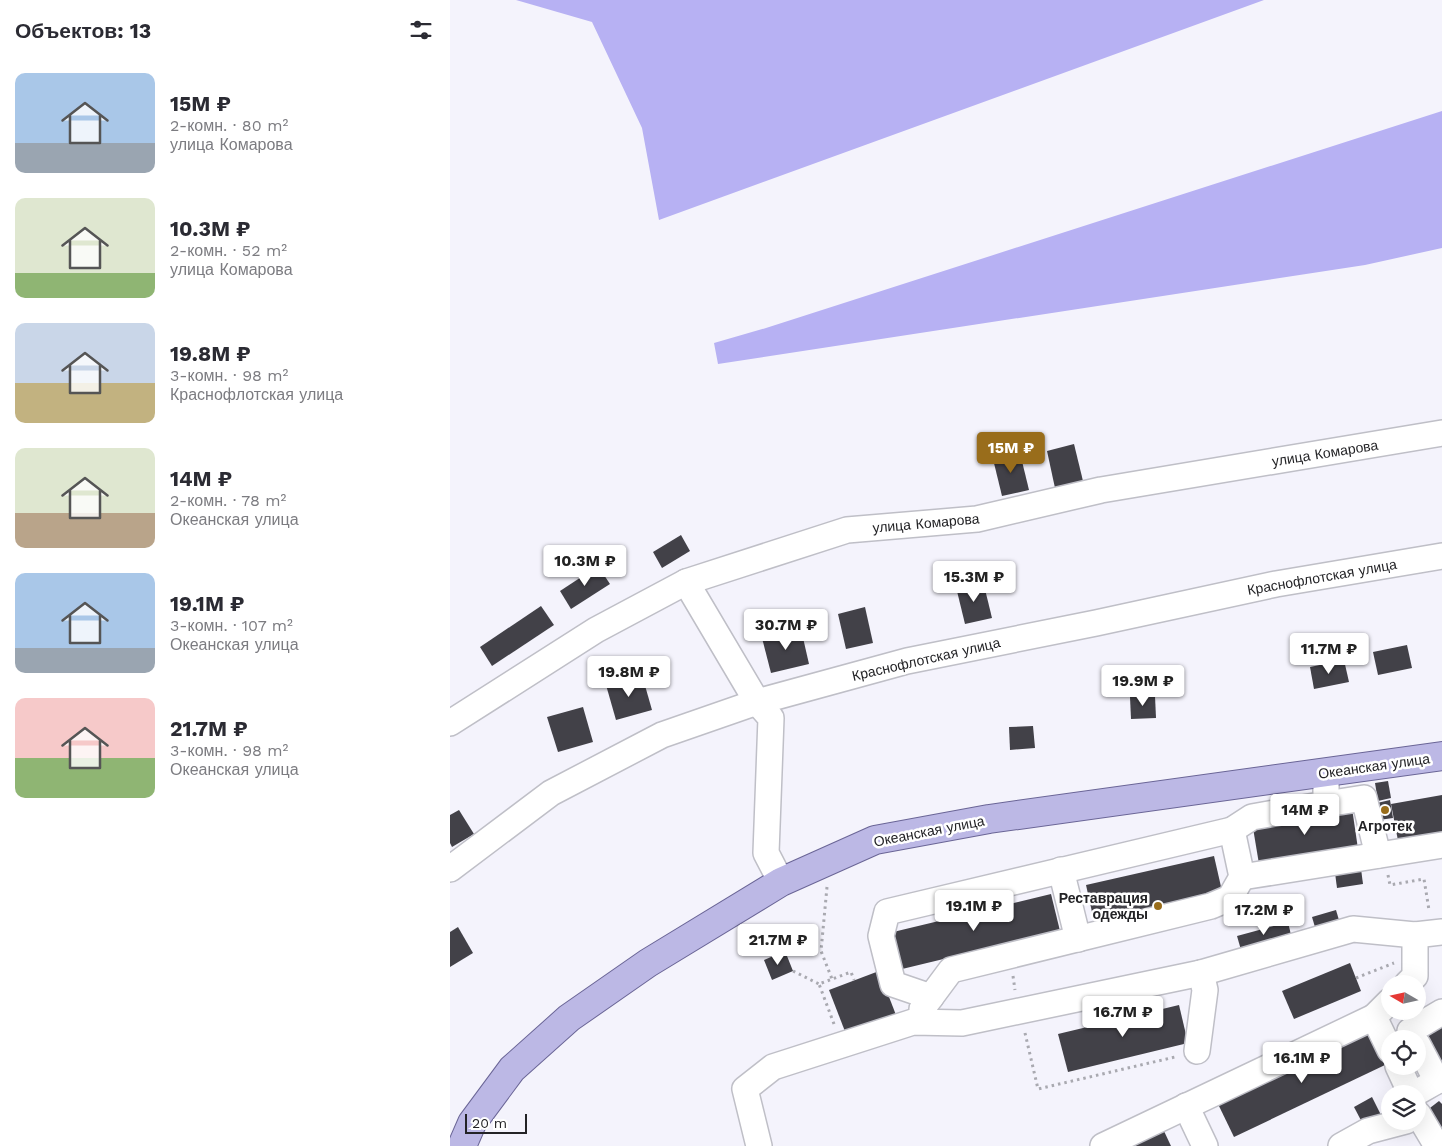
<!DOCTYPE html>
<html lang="ru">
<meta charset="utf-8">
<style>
body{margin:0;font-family:"Work Sans",sans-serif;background:#f2f2f3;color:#2b2b33;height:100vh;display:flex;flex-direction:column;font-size:19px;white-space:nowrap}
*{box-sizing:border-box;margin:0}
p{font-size:16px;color:#7c7c81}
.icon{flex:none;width:28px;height:28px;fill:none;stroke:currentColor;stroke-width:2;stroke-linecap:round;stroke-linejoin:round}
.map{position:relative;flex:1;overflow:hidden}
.sheet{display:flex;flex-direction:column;background:#fff;width:450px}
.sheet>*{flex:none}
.needle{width:32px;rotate:279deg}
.tools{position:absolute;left:931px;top:975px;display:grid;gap:10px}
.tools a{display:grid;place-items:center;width:45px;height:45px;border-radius:50%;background:#fff;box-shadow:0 5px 20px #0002;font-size:25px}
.scale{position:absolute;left:15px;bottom:12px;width:62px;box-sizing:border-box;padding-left:5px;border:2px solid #232326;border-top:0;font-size:14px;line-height:18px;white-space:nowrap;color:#232326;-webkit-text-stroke:4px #fff;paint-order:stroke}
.price{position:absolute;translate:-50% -42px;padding:0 11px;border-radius:5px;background:#fff;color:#222;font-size:16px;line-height:32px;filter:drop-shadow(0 1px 2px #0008)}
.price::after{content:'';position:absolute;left:50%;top:30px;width:15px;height:11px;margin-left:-8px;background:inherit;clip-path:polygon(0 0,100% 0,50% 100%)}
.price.active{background:#996d1b;color:#fff}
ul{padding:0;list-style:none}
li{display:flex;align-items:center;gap:15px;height:125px;padding:0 15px}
li span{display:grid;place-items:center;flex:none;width:140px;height:100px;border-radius:10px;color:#555}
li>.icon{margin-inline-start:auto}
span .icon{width:60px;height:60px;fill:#fffc;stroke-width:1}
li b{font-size:21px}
h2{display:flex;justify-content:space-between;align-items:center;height:60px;padding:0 15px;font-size:21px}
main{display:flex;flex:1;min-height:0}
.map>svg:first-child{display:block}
</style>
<main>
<section class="sheet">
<h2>Объектов: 13<svg class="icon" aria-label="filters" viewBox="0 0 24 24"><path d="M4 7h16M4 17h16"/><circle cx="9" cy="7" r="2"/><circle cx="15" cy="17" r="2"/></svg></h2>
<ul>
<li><span style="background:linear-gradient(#a9c7e8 70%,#9aa5b1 0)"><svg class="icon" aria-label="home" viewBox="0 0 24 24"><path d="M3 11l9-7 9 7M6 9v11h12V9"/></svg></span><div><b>15M ₽</b><p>2-комн. · 80 m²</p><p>улица Комарова</p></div></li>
<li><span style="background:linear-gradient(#dfe7d0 75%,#8fb573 0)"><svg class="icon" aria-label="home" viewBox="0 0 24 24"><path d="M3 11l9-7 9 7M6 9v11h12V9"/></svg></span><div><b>10.3M ₽</b><p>2-комн. · 52 m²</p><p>улица Комарова</p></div></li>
<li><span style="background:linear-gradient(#c9d6e8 60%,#c2b280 0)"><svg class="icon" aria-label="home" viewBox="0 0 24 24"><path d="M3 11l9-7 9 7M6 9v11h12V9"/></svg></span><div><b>19.8M ₽</b><p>3-комн. · 98 m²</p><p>Краснофлотская улица</p></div></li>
<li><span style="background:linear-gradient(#dfe7d0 65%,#b9a48a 0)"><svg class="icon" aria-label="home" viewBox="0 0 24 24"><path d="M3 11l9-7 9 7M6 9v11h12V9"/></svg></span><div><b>14M ₽</b><p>2-комн. · 78 m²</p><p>Океанская улица</p></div></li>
<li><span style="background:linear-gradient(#a9c7e8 75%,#9aa5b1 0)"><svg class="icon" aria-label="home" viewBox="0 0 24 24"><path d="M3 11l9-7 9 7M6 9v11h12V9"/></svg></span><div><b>19.1M ₽</b><p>3-комн. · 107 m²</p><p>Океанская улица</p></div></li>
<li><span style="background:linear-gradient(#f6c9c9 60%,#8fb573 0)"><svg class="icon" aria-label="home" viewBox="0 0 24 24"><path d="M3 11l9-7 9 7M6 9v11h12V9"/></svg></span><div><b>21.7M ₽</b><p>3-комн. · 98 m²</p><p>Океанская улица</p></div></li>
</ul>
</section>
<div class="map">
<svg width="992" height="1146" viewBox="0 0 992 1146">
<rect width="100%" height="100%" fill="#f4f3fc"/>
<g fill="#b7b1f3">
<polygon points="66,0 814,0 209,220 192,128 142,22"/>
<polygon points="992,111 992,248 915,265 268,364 264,343 316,328"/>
</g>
<g fill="#424148">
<polygon points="624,444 633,481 605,488 597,451"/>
<polygon points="570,453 579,490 552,496 543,459"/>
<polygon points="231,535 240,551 212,568 203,552"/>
<polygon points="148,566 160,584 121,609 110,591"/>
<polygon points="533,581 542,618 515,624 506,587"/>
<polygon points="91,606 104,625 42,666 30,647"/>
<polygon points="415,607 423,643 396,649 388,614"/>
<polygon points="351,629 359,664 321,673 312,638"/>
<polygon points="957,645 962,668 928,675 923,652"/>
<polygon points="894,660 899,682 864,689 860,667"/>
<polygon points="192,675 202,710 166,720 156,685"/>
<polygon points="705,696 706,718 681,719 680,697"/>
<polygon points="133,707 143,742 108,752 97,717"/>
<polygon points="583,726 585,748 560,750 559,727"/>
<polygon points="938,781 941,798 928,801 925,783"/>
<polygon points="992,795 992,839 949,846 941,804"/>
<polygon points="940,800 943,818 929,820 927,803"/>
<polygon points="902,808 908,849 809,864 802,822"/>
<polygon points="9,810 24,834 2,847 0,843 0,815"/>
<polygon points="764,856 772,891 644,921 636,885"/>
<polygon points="911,869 913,884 887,888 885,873"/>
<polygon points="601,894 610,931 448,970 439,933"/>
<polygon points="886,910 891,927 867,934 862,917"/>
<polygon points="838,922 841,935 791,950 787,936"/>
<polygon points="8,927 23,953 0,967 0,932"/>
<polygon points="335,951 343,971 322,980 314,960"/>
<polygon points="900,963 911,991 844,1019 832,991"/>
<polygon points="429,971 446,1015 396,1034 379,990"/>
<polygon points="729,1005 738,1043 618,1072 608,1034"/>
<polygon points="992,1018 992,1068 969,1031"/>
<polygon points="919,1032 935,1065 784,1137 768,1104"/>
<polygon points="922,1097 933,1119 915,1128 904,1107"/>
<polygon points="989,1101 992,1104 992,1130 976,1111"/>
<polygon points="713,1129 721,1146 677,1146"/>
</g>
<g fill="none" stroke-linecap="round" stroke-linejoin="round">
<defs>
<g id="minor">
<polyline points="236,582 307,702 321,718 316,853 331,882"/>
<polyline points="0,723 146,630 236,582 397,530 527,519 651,490 992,433"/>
<polyline points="876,804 914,798 928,855"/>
<polyline points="0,869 101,793 212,735 307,702 457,661 646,623 826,584 992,556"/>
<polyline points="611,870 628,939"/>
<polyline points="792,877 992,845"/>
<polyline points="957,984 965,976 965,935"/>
<polyline points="481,997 443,984 431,936 437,912 782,830 802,817 876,804 876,772"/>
<polyline points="940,1001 924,1017 940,1050"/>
<polyline points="472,1009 501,970 761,906 780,898 792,877 782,830"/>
<polyline points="964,1039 960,1031 992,1012"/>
<polyline points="968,1045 987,1081"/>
<polyline points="747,1051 755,990 751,973"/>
<polyline points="948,1066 961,1094"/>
<polyline points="964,1094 992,1078"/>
<polyline points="736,1106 755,1146"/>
<polyline points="968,1114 987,1146"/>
<polyline points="309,1146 295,1089 323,1067 463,1022 512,1023 751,973 903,929 965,935 992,932"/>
<polyline points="653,1146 924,1017"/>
<polyline points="891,1146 918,1131 956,1121"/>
</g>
<polyline id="major" points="12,1146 22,1123 62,1069 119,1018 198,963 331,882 425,840 539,819 992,756"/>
</defs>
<use href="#minor" stroke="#bfbfc7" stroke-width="28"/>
<use href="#major" stroke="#6a6596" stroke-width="30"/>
<g stroke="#a9a9b0" stroke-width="3" stroke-dasharray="2.5 4" stroke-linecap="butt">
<polyline points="938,875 940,885 974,879 979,910"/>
<polyline points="377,887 371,951 382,979"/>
<polyline points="343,971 369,984"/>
<polyline points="563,976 565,990"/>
<polyline points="906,978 944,963"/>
<polyline points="384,1024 369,984 401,972 404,980"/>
<polyline points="575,1033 588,1089 725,1057"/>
</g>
<use href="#minor" stroke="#fff" stroke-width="25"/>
<use href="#major" stroke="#bcb8e5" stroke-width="28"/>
</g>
<g fill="#996d1b" stroke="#fff" stroke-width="2">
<circle cx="935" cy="810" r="5"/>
<circle cx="708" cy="906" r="5"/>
</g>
<g text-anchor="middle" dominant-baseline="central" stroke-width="5" stroke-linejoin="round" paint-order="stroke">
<g font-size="14" fill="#232326" stroke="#fff">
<text transform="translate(875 453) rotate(-9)">улица Комарова</text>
<text transform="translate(476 523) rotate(-5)">улица Комарова</text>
<text transform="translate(872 577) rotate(-10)">Краснофлотская улица</text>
<text transform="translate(476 659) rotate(-13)">Краснофлотская улица</text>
<text transform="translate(924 766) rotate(-8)">Океанская улица</text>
<text transform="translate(479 831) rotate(-11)">Океанская улица</text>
</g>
<g font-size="14" font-weight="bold" fill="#232326" stroke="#fff">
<text x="935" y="826">Агротек</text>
<text x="698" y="898" text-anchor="end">Реставрация<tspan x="698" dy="16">одежды</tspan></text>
</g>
</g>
</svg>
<div class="tools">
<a><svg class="needle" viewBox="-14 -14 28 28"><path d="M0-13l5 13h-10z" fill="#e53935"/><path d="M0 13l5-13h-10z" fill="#7c7c81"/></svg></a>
<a><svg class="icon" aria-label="locate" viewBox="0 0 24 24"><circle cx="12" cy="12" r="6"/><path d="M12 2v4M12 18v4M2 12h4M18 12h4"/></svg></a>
<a><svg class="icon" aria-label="layers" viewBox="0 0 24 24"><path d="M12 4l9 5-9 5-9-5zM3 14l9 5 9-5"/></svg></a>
</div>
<div class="scale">20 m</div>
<b class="price active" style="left:561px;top:474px">15M ₽</b>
<b class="price" style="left:135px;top:587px">10.3M ₽</b>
<b class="price" style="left:524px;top:603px">15.3M ₽</b>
<b class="price" style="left:336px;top:651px">30.7M ₽</b>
<b class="price" style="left:879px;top:675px">11.7M ₽</b>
<b class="price" style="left:179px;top:698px">19.8M ₽</b>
<b class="price" style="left:693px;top:707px">19.9M ₽</b>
<b class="price" style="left:855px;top:836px">14M ₽</b>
<b class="price" style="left:524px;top:932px">19.1M ₽</b>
<b class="price" style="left:814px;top:936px">17.2M ₽</b>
<b class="price" style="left:328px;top:966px">21.7M ₽</b>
<b class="price" style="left:673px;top:1038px">16.7M ₽</b>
<b class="price" style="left:852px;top:1084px">16.1M ₽</b>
</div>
</main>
